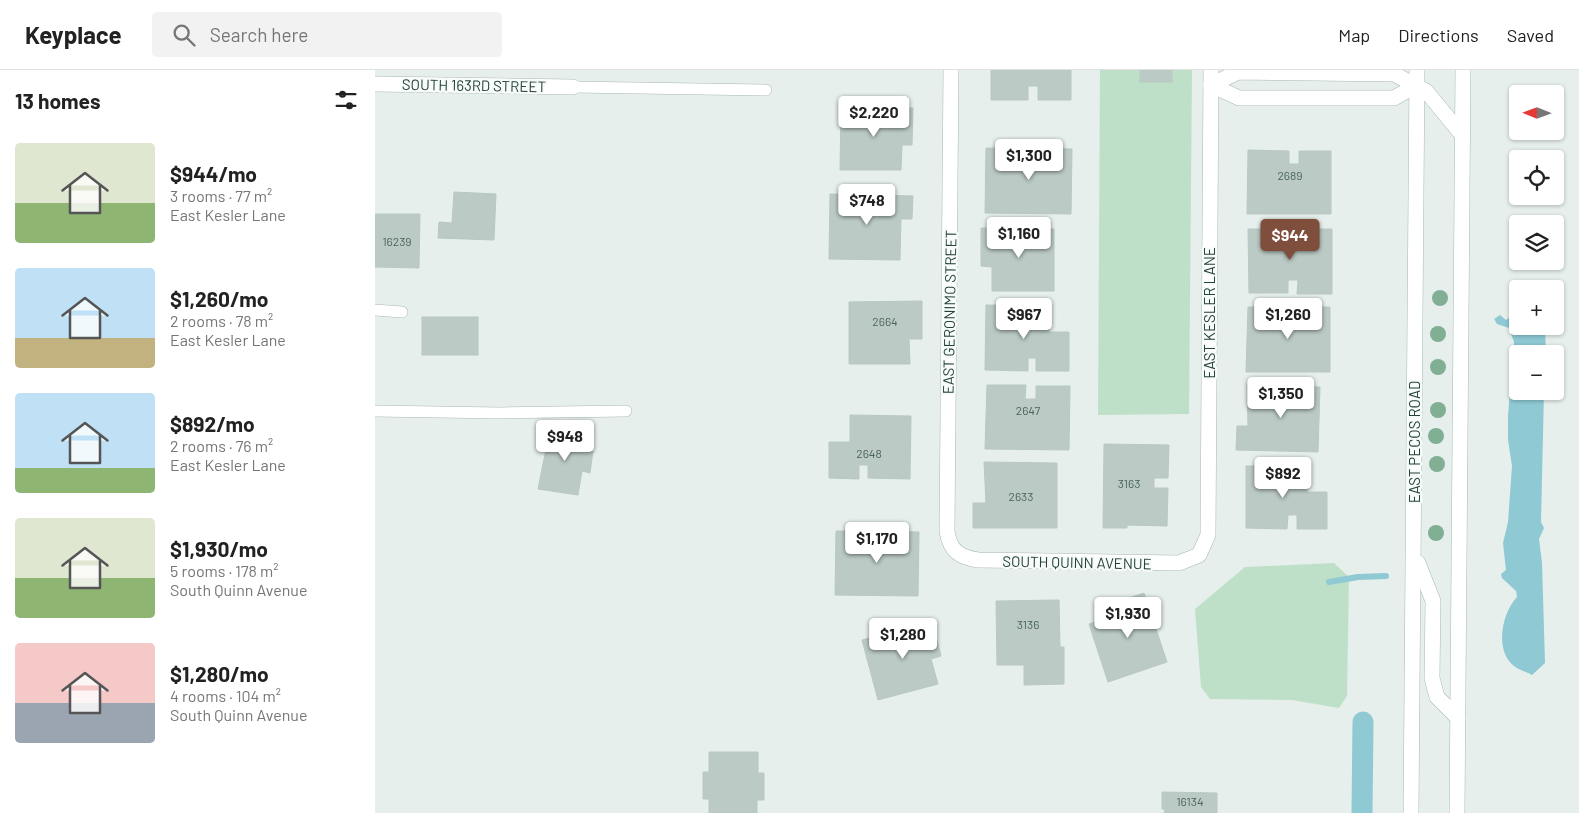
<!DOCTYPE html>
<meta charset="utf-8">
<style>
body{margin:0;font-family:Barlow,sans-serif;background:#f2f2f2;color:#222;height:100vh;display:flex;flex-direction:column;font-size:19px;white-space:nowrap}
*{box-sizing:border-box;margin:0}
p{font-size:16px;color:#767676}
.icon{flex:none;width:28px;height:28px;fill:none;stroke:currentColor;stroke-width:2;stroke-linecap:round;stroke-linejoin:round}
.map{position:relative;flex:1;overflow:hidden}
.sheet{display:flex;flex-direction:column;background:#fff;width:375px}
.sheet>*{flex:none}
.needle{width:32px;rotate:271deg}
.buttons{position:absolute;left:1134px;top:15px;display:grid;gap:10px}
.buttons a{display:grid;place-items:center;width:55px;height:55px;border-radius:5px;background:#fff;box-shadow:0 1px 4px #0004;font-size:25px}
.price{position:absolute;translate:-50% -42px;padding:0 11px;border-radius:5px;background:#fff;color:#222;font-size:16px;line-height:32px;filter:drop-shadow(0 1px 2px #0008)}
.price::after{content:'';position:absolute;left:50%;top:30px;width:15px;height:11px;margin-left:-8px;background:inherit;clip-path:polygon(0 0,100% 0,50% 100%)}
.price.active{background:#804e3d;color:#fff}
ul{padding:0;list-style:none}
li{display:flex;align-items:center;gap:15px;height:125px;padding:0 15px}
li span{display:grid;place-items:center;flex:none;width:140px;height:100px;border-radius:5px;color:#555}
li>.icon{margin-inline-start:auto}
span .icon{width:60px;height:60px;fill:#fffc;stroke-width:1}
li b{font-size:21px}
h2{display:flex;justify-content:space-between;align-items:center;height:60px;padding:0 15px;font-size:21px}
header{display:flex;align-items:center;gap:30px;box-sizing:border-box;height:70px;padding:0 25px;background:#fff;border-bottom:1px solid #e0e0e0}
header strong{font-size:24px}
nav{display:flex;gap:28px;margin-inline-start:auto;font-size:18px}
.search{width:350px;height:45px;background:#f2f2f2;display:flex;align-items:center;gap:12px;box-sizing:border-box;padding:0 18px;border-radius:5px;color:#767676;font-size:19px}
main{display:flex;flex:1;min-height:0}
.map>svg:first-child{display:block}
</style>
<header>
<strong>Keyplace</strong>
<div class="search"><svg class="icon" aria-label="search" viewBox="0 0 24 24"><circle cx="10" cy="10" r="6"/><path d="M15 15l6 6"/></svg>Search here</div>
<nav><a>Map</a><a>Directions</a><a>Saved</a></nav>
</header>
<main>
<section class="sheet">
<h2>13 homes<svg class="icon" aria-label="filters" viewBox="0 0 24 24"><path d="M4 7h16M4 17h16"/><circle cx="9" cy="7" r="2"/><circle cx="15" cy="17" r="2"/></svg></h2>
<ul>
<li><span style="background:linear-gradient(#dfe7d0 60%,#8fb573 0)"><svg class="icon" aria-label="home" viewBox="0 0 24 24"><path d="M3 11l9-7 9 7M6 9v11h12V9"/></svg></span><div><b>$944/mo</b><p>3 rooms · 77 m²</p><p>East Kesler Lane</p></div></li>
<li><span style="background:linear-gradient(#bfe0f5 70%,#c2b280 0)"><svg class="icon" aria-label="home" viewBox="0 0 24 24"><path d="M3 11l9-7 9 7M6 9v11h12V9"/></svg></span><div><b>$1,260/mo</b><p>2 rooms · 78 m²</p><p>East Kesler Lane</p></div></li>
<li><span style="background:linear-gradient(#bfe0f5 75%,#8fb573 0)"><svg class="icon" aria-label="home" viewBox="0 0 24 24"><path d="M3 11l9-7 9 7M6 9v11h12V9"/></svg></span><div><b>$892/mo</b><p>2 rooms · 76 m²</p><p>East Kesler Lane</p></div></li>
<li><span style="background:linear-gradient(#dfe7d0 60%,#8fb573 0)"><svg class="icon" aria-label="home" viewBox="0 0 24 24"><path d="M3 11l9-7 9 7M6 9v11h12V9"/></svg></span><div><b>$1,930/mo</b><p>5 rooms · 178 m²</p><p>South Quinn Avenue</p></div></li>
<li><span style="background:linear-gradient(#f6c9c9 60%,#9aa5b1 0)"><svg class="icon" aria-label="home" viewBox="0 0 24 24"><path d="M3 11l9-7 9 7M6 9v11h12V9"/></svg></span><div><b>$1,280/mo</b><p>4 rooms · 104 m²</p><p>South Quinn Avenue</p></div></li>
</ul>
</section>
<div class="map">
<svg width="1204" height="743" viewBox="0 0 1204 743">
<rect width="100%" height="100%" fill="#e6efeb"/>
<g fill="#bfe0c8">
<polygon points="725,0 817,0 814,344 723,345"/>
<polygon points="959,493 974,507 972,626 964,638 917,630 835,629 826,617 820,539 870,497"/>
</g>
<path fill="#8ec9d4" d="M1142,242V256H1170L1171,284H1142V321H1169L1166,452L1169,458L1164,469L1167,493L1170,593L1157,605C1152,602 1144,600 1139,596C1119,580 1127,543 1142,527L1141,521L1127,508L1126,504L1131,500L1128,473L1133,452L1137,396L1133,370V346L1139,272L1134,258L1122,254L1119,249L1125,245L1131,250Z"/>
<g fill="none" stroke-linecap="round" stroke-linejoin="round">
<polyline stroke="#8ec9d4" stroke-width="6" points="954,512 983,507 1011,506"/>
<polyline stroke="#8ec9d4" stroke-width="21" points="987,743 988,652"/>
</g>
<g fill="#bbcac4" stroke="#b8c9c2">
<polygon points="616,0 696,0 696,30 663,30 663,16 653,16 653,30 616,30"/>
<rect x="765" y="0" width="32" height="12"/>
<polygon points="466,38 538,38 537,75 527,75 526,100 465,100"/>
<polygon points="611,78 697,79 696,144 610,143"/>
<polygon points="873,80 914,81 914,94 924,94 924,81 956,81 956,144 872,144"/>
<polygon points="79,122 121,124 119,170 63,168 64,152 77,153"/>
<polygon points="455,124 538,126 537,149 526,149 525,190 454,189"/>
<polygon points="0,144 45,144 44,198 0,197"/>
<polygon points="606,158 679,159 679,221 617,221 617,197 606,196"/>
<polygon points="873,159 957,159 957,224 922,224 923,210 913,210 913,223 874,223"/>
<polygon points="547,231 547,269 534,269 535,294 474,294 474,232"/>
<polygon points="611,235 674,236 674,262 694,262 694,301 661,301 661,288 653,288 653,301 610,300"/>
<polygon points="873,237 955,237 955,302 871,302"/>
<rect x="47" y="247" width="56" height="38"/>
<polygon points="612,315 651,315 650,329 661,329 661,316 695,316 694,380 610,379"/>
<polygon points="872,315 945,317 943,382 861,380 862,356 873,356"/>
<polygon points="475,345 536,346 535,409 493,408 493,395 484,395 484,409 454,408 454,372 475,372"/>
<polygon points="175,359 211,365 209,379 218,381 215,403 207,401 203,425 163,419"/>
<polygon points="729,374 794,375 793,408 779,408 779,418 793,418 792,456 752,455 752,458 728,458"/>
<polygon points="609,392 682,393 682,458 598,458 598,433 611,433"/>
<polygon points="871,396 933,396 932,422 952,422 952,459 922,459 922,445 913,445 912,459 871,458"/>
<polygon points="461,461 495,461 495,475 504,475 505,461 544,462 543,526 460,525"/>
<polygon points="769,523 792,592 733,612 714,554 736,547 732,535"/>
<polygon points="684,530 685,577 689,577 689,614 649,615 649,595 622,595 621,531"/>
<polygon points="557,551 566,586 556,589 563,614 503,630 487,570"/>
<polygon points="334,682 383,682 383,703 389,703 389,730 382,730 382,743 334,743 334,729 328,729 328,702 334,702"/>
<polygon points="787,722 842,723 842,743 789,743 790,739 787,739"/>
</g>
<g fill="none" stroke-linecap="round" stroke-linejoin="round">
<defs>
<g id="service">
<polyline points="198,17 391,20"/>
<polyline points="0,240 27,242"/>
<polyline points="0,341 125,343 251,341"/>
</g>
<g id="minor">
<path d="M576,0L572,461C575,481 584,487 603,490L804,493L824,485L833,465L836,0"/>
<polyline points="0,14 198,17"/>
<polyline points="836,15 863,2 1019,4 1051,21 1088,66"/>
<polyline points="836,15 864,28 1019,28 1042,15"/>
</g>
<g id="secondary">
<polyline points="1043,493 1058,531 1057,608 1062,627 1083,648"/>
<polyline points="1036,743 1042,0"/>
<polyline points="1082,743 1088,0"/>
</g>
</defs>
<use href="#service" stroke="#a8b8b2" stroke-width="12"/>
<use href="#minor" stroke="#a8b8b2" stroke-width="16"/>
<use href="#secondary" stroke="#a4bbb3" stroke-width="16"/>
<use href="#service" stroke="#fff" stroke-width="11"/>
<use href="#minor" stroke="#fff" stroke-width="15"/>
<use href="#secondary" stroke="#fff" stroke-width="15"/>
</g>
<g fill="#80af93">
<circle cx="1065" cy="228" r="8"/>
<circle cx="1063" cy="264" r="8"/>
<circle cx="1063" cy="297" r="8"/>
<circle cx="1063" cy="340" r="8"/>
<circle cx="1061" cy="366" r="8"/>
<circle cx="1062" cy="394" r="8"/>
<circle cx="1061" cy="463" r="8"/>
</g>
<g text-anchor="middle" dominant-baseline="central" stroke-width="4.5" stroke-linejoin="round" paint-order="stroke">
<g font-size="12" fill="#4a645c">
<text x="915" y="105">2689</text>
<text x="22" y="171">16239</text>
<text x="510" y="251">2664</text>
<text x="653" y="340">2647</text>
<text x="494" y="383">2648</text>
<text x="754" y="413">3163</text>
<text x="646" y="426">2633</text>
<text x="653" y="554">3136</text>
<text x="815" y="731">16134</text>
</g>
<g font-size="15" fill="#24423a" stroke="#f7fbf9">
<text transform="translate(99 15) rotate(1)">SOUTH 163RD STREET</text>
<text transform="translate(574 242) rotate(-89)">EAST GERONIMO STREET</text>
<text transform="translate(834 243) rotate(-90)">EAST KESLER LANE</text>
<text transform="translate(1039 372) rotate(-90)">EAST PECOS ROAD</text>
<text transform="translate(702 492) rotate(1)">SOUTH QUINN AVENUE</text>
</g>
</g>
</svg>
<div class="buttons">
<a><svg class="needle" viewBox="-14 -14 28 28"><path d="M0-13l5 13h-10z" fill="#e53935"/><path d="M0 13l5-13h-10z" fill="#767676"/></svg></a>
<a><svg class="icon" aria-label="locate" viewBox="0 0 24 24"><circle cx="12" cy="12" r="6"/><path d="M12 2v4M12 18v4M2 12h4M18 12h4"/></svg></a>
<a><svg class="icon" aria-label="layers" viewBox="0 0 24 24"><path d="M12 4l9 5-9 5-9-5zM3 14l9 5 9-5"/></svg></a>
<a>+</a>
<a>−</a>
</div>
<b class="price" style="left:499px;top:68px">$2,220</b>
<b class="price" style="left:654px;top:111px">$1,300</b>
<b class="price" style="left:492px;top:156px">$748</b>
<b class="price" style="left:644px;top:189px">$1,160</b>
<b class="price active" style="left:915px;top:191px">$944</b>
<b class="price" style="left:649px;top:270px">$967</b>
<b class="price" style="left:913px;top:270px">$1,260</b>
<b class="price" style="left:906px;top:349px">$1,350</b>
<b class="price" style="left:190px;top:392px">$948</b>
<b class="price" style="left:908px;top:429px">$892</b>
<b class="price" style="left:502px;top:494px">$1,170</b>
<b class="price" style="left:753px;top:569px">$1,930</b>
<b class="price" style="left:528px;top:590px">$1,280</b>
</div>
</main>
